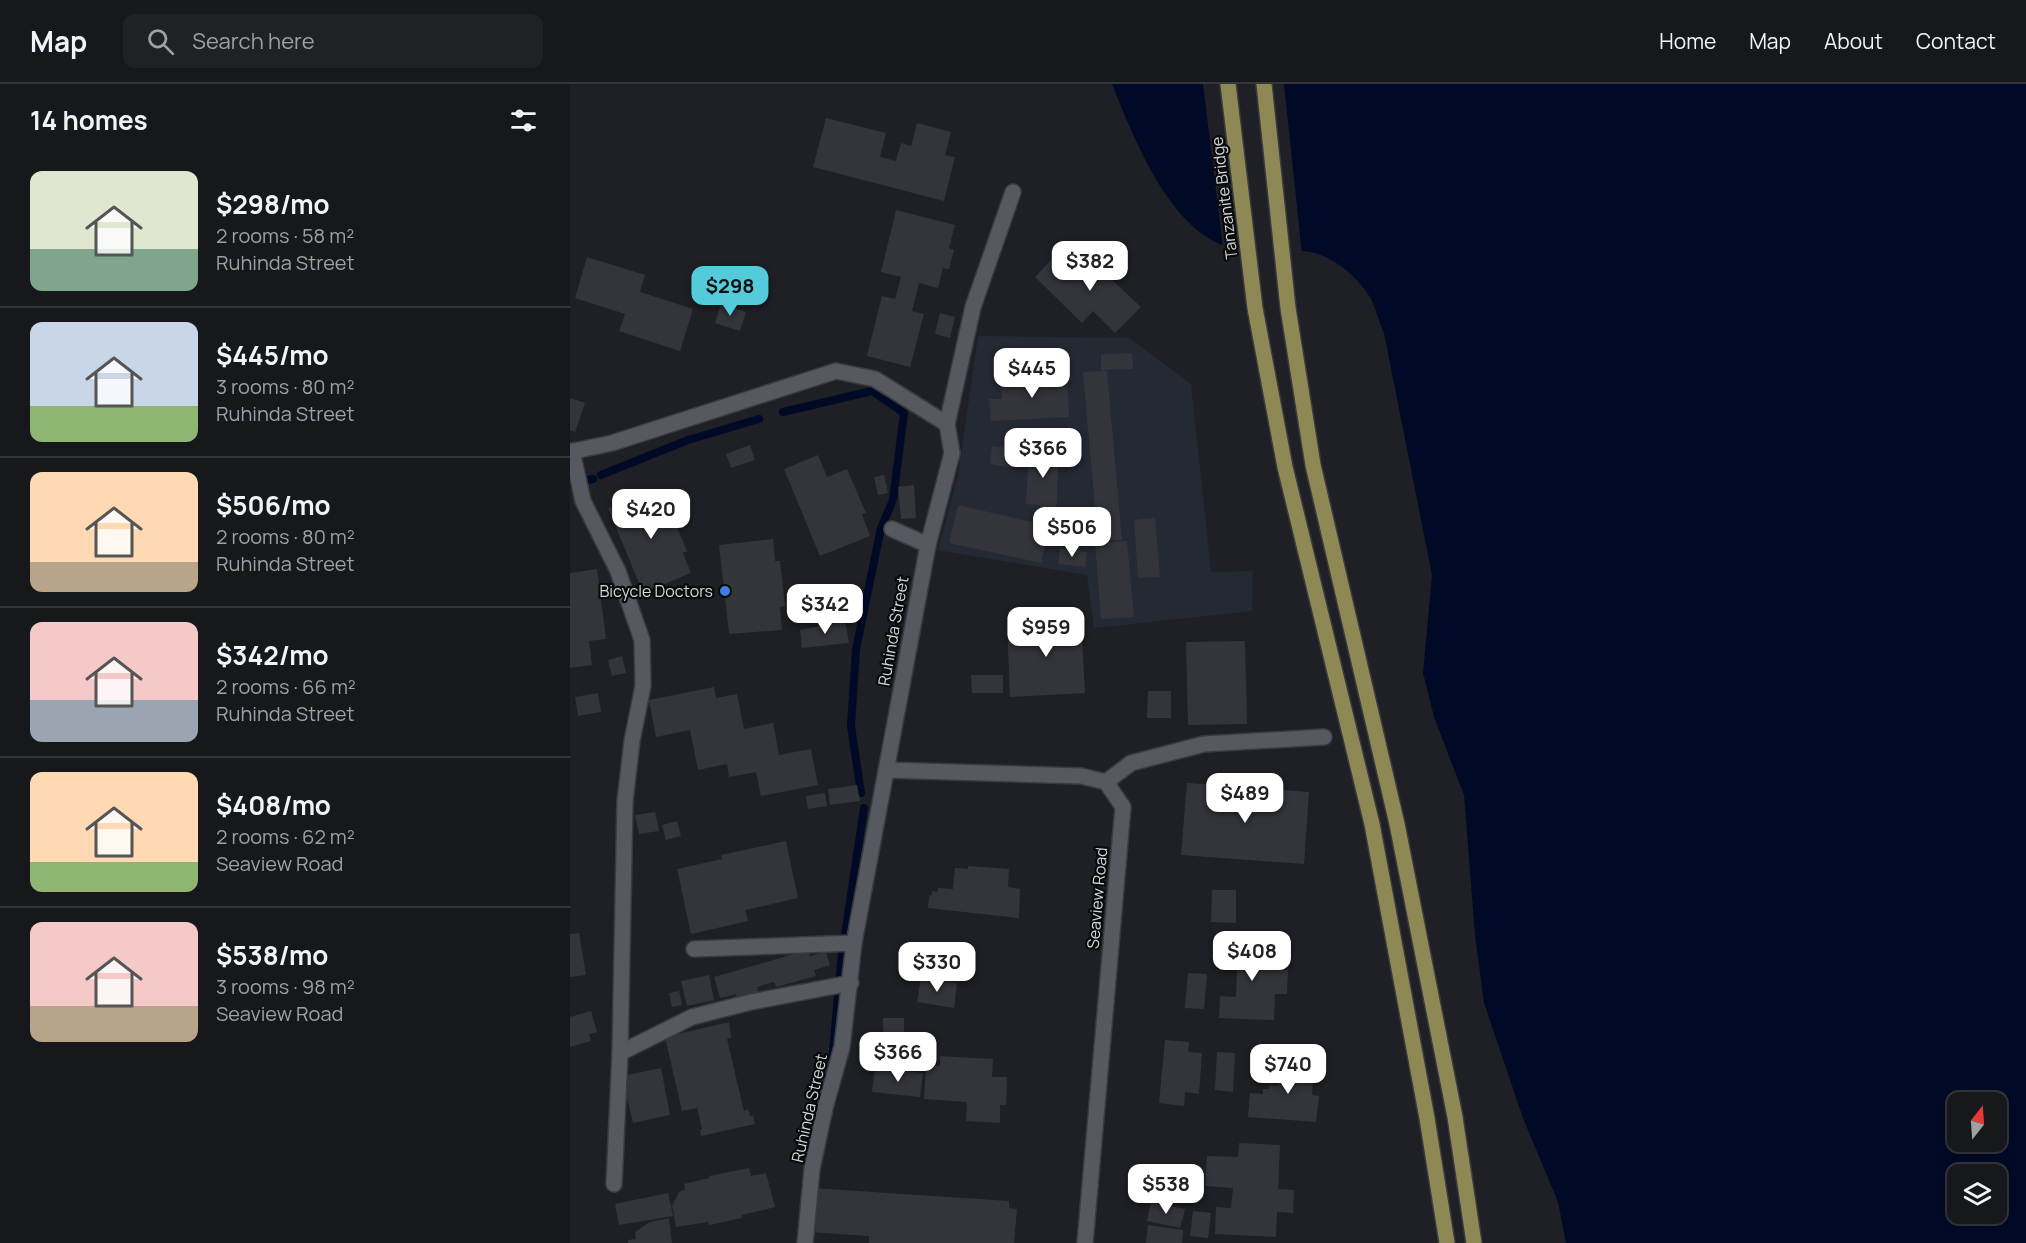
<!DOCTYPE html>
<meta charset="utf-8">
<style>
body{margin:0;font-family:Manrope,sans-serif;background:#1f2125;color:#f1f3f6;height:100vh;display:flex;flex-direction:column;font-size:22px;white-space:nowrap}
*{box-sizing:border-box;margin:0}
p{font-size:20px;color:#9ea0a3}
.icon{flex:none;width:33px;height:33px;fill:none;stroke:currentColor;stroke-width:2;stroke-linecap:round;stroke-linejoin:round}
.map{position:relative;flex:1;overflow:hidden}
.side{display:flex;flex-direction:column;background:#16181c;width:570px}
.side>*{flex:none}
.needle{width:39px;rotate:17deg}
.controls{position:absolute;left:1377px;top:1008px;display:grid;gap:12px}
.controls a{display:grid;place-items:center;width:60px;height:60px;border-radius:12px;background:#16181c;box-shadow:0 3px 15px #0003,0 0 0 2px #35373b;font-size:30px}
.price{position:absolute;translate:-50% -51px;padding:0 14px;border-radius:12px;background:#fff;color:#222;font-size:20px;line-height:39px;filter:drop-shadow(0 2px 3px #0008)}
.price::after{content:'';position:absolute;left:50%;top:36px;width:18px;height:14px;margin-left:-9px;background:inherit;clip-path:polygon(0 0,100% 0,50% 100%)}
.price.current{background:#53cbdb;color:#111}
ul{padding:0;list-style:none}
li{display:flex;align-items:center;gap:18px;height:150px;padding:0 30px}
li+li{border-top:2px solid #35373b}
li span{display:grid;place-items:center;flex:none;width:168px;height:120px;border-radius:12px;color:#555}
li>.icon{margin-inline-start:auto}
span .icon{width:72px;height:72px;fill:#fffc;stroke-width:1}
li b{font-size:26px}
h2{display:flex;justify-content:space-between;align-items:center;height:72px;padding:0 30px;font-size:26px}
header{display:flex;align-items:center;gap:36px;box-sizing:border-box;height:84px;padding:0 30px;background:#16181c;border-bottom:2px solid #35373b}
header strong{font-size:28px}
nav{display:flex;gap:33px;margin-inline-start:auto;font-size:21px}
.search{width:420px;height:54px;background:#1f2125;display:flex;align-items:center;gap:15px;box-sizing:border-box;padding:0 21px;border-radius:12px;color:#9ea0a3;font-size:22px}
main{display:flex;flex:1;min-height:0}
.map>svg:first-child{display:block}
</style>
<header>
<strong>Map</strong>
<div class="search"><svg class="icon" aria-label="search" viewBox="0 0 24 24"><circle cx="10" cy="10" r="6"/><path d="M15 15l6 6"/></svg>Search here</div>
<nav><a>Home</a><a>Map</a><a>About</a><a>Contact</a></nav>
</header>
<main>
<section class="side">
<h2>14 homes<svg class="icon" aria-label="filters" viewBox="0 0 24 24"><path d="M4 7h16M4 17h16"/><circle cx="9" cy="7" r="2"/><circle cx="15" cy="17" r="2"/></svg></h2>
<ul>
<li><span style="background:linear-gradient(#dfe7d0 65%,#7fa58c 0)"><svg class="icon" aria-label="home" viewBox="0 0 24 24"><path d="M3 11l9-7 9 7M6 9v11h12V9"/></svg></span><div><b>$298/mo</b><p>2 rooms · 58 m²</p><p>Ruhinda Street</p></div></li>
<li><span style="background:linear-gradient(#c9d6e8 70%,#8fb573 0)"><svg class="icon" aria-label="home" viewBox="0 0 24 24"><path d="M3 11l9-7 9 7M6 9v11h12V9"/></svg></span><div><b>$445/mo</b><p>3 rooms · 80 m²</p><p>Ruhinda Street</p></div></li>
<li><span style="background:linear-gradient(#ffd9b3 75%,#b9a48a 0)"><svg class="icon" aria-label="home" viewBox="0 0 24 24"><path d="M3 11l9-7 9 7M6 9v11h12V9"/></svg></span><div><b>$506/mo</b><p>2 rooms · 80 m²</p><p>Ruhinda Street</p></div></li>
<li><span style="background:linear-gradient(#f6c9c9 65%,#9aa5b1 0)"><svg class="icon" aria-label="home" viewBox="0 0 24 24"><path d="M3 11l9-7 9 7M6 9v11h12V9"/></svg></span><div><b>$342/mo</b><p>2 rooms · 66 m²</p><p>Ruhinda Street</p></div></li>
<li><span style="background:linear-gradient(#ffd9b3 75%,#8fb573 0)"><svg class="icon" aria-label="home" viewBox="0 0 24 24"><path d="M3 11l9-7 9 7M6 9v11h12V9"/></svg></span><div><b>$408/mo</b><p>2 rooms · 62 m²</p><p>Seaview Road</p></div></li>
<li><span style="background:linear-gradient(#f6c9c9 70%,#b9a48a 0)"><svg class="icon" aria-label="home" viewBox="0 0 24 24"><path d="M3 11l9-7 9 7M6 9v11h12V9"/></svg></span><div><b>$538/mo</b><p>3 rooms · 98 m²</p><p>Seaview Road</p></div></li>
</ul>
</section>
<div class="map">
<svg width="1456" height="1159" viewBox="0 0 1456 1159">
<rect width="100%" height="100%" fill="#1e2025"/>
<polygon fill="#252933" points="408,252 559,254 621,300 641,488 683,487 682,527 524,544 517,491 368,466 388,391"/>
<path fill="#000a27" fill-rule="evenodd" d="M542,0H1456V1159H996L988,1118L953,1034L914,919L905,851L894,711L864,633L853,589L862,491L814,249C809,238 806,225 801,215C788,192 759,168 732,167C699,166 667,173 638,154C591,124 562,50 542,0ZM1388,1018H1426V1058H1388ZM1388,1090H1426V1130H1388Z"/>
<polygon fill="#1e2025" points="633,0 714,0 732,170 691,172 664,169 653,164"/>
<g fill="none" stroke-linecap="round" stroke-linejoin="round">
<g stroke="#000a27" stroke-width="8">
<polyline points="213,328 302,307 334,329 323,416 311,444 286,565 281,642 291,709"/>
<polyline points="31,391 118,356 189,335"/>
<polyline points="0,399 23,395"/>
<polyline points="275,851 294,724"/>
<polyline points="262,978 272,869"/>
<polyline points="237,1077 239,1053 249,1021"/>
</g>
</g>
<g fill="#33353b">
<polygon points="256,34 316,49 310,73 326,77 331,59 341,62 347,39 381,48 375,71 385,73 374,117 243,83"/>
<polygon points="326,126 385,141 379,164 384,166 379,185 373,184 368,204 349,199 342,227 354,230 340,283 297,272 312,212 325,215 331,193 311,188"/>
<polygon points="528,170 546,187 540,194 571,223 545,249 523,227 512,239 465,193 483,174 504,194"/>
<polygon points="17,173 75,191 70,208 123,225 110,267 49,247 55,230 5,214"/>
<polygon points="151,220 176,228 170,247 145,239"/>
<polygon points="370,229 385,233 380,254 365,250"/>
<polygon points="562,269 563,285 531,286 531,270"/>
<polygon points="537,287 552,456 528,457 513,288"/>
<polygon points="497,291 499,333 421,337 419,315 432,315 431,294"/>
<polygon points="0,314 15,319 5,348 0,346"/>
<polygon points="180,361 185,376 161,384 156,370"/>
<polygon points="422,362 446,365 443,384 420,380"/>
<polygon points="459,363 489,364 486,432 470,431 470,421 456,420"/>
<polygon points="248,371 257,393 277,385 296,429 292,430 300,452 250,472 214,385"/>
<polygon points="314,391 318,409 308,411 304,393"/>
<polygon points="344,401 346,434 331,435 328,403"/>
<polygon points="85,405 94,426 99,424 117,467 113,469 121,489 73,509 38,424"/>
<polygon points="388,421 479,442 471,479 379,459"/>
<polygon points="585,434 590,493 568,494 564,436"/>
<polygon points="203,455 205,477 210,477 215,522 210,523 212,546 159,550 149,461"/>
<polygon points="557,457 564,533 531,535 525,459"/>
<polygon points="490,464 517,468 515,483 488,480"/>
<polygon points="27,485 36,555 19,557 22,581 0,584 0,489"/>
<polygon points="511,535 515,609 440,613 437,538"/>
<polygon points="275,537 279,559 232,564 230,546"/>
<polygon points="675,557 677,640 618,641 616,558"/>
<polygon points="52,572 56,589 42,592 38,576"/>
<polygon points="401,591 433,591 433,609 402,609"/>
<polygon points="144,603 146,614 167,610 174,645 203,639 209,671 241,665 248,701 191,712 186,688 159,693 157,680 128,686 120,646 86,653 79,616"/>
<polygon points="578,607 601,607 601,634 577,634"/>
<polygon points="28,609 31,628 8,632 5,613"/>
<polygon points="617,699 739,708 734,780 611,771"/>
<polygon points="287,701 290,717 260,721 258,705"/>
<polygon points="255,709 257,722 238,725 236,712"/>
<polygon points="85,728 89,747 69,750 65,731"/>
<polygon points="107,737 111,752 96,756 92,741"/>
<polygon points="216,757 228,814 175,826 178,837 121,850 107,785 152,775 151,771"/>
<polygon points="398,782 439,785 438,803 450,805 449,834 358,824 359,812 362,811 362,807 368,808 368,804 383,805 385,784 398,785"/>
<polygon points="642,806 666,806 666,839 641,838"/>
<polygon points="9,849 16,891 0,893 0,850"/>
<polygon points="646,861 708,864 707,885 718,886 717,910 705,910 704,936 649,934 650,912 666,913 667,886 649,886 649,878 645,877"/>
<polygon points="238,866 240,872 256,868 260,881 244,886 246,892 206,903 204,898 187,903 188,908 167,914 166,910 150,914 144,893"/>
<polygon points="618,889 637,890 634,925 615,924"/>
<polygon points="139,891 144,916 117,922 111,897"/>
<polygon points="351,894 387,899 384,924 347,918"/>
<polygon points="109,907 112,921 102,923 99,909"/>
<polygon points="21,927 27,948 19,950 21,957 0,963 0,933"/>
<polygon points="313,934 334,934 334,956 313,955"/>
<polygon points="159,938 161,954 157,955 174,1027 178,1025 180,1032 183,1032 185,1040 131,1052 130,1046 132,1045 127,1024 112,1027 95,953"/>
<polygon points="595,956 619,958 618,968 632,969 629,1010 615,1008 614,1022 589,1019"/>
<polygon points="647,968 665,969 663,1008 645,1006"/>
<polygon points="710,971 728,973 728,981 744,982 742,1011 749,1012 746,1038 678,1033 680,1009 693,1010 693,1005 699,1005 699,1001 708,1002"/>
<polygon points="370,972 423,975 422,993 437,993 436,1021 430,1021 430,1039 396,1037 397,1018 354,1015 356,981 370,982"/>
<polygon points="91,984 100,1031 63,1039 52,992"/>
<polygon points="305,984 353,989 350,1013 302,1008"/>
<polygon points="669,1059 710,1061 708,1105 724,1106 723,1129 707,1128 706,1153 645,1150 646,1123 661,1124 663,1104 635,1102 637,1072 668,1073"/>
<polygon points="179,1084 181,1092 196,1089 205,1123 172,1131 172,1134 139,1141 138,1138 106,1143 102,1122 109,1108 115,1106 114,1100 139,1094 139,1092"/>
<polygon points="242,1104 439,1117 439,1124 447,1125 444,1159 299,1159 299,1152 239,1148"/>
<polygon points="98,1109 103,1132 49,1141 45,1120"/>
<polygon points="581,1118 615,1125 610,1144 577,1137"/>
<polygon points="623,1127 641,1129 638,1154 620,1152"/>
<polygon points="99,1134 102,1159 58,1159 58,1156 66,1155 65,1148 80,1138"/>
<polygon points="578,1141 613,1146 612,1159 576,1159"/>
</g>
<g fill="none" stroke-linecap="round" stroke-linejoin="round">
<defs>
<g id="minor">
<polyline points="377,340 403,223 443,108"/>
<polyline points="2,367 13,417 48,487 72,556 73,602 62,657 55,717 50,969 44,1100"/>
<polyline points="0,368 42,359 266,287 305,295 377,340 382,369 358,461 284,859 272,963 255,1024 242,1085 235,1159"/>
<polyline points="322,445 358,461"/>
<polyline points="316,686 511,692 536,698 553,723 515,1159"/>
<polyline points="536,698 561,679 634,660 754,653"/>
<polyline points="124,865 284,859"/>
<polyline points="50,969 122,933 181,918 281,899"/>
</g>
<g id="major">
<polyline points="658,0 685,224 715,383 802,740 857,1034 877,1159"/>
<polyline points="694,0 718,224 743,381 827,740 885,1033 904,1159"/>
</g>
</defs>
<use href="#minor" stroke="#393b3f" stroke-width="18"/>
<use href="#major" stroke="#393b3f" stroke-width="18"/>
<use href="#minor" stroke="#56595f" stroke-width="15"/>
<use href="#major" stroke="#8e8855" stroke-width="15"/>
</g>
<circle fill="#3f7fe0" stroke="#090a0c" stroke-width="2" cx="155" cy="507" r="6"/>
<g text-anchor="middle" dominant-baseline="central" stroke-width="4.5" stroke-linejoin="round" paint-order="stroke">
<g font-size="16" fill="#d4d6d9" stroke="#090a0c">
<text transform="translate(654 114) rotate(-97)">Tanzanite Bridge</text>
<text transform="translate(323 547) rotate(-80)">Ruhinda Street</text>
<text transform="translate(527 814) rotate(-85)">Seaview Road</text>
<text transform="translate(239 1024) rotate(-77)">Ruhinda Street</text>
</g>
<g font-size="16" fill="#d4d6d9" stroke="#090a0c" text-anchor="end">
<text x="143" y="507">Bicycle Doctors</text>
</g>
</g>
</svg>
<div class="controls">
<a><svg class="needle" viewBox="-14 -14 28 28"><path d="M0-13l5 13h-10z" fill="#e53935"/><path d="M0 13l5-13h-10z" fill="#9ea0a3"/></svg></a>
<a><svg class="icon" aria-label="layers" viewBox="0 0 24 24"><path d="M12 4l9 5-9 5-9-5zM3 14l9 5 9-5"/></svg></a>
</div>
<b class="price" style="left:520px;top:208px">$382</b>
<b class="price current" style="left:160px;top:233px">$298</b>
<b class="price" style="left:462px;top:315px">$445</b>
<b class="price" style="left:473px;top:395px">$366</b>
<b class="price" style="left:81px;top:456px">$420</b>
<b class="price" style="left:502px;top:474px">$506</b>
<b class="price" style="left:255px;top:551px">$342</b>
<b class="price" style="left:476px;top:574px">$959</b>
<b class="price" style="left:675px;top:740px">$489</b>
<b class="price" style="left:682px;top:898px">$408</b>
<b class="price" style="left:367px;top:909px">$330</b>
<b class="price" style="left:328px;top:999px">$366</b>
<b class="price" style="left:718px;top:1011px">$740</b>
<b class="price" style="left:596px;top:1131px">$538</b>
</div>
</main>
